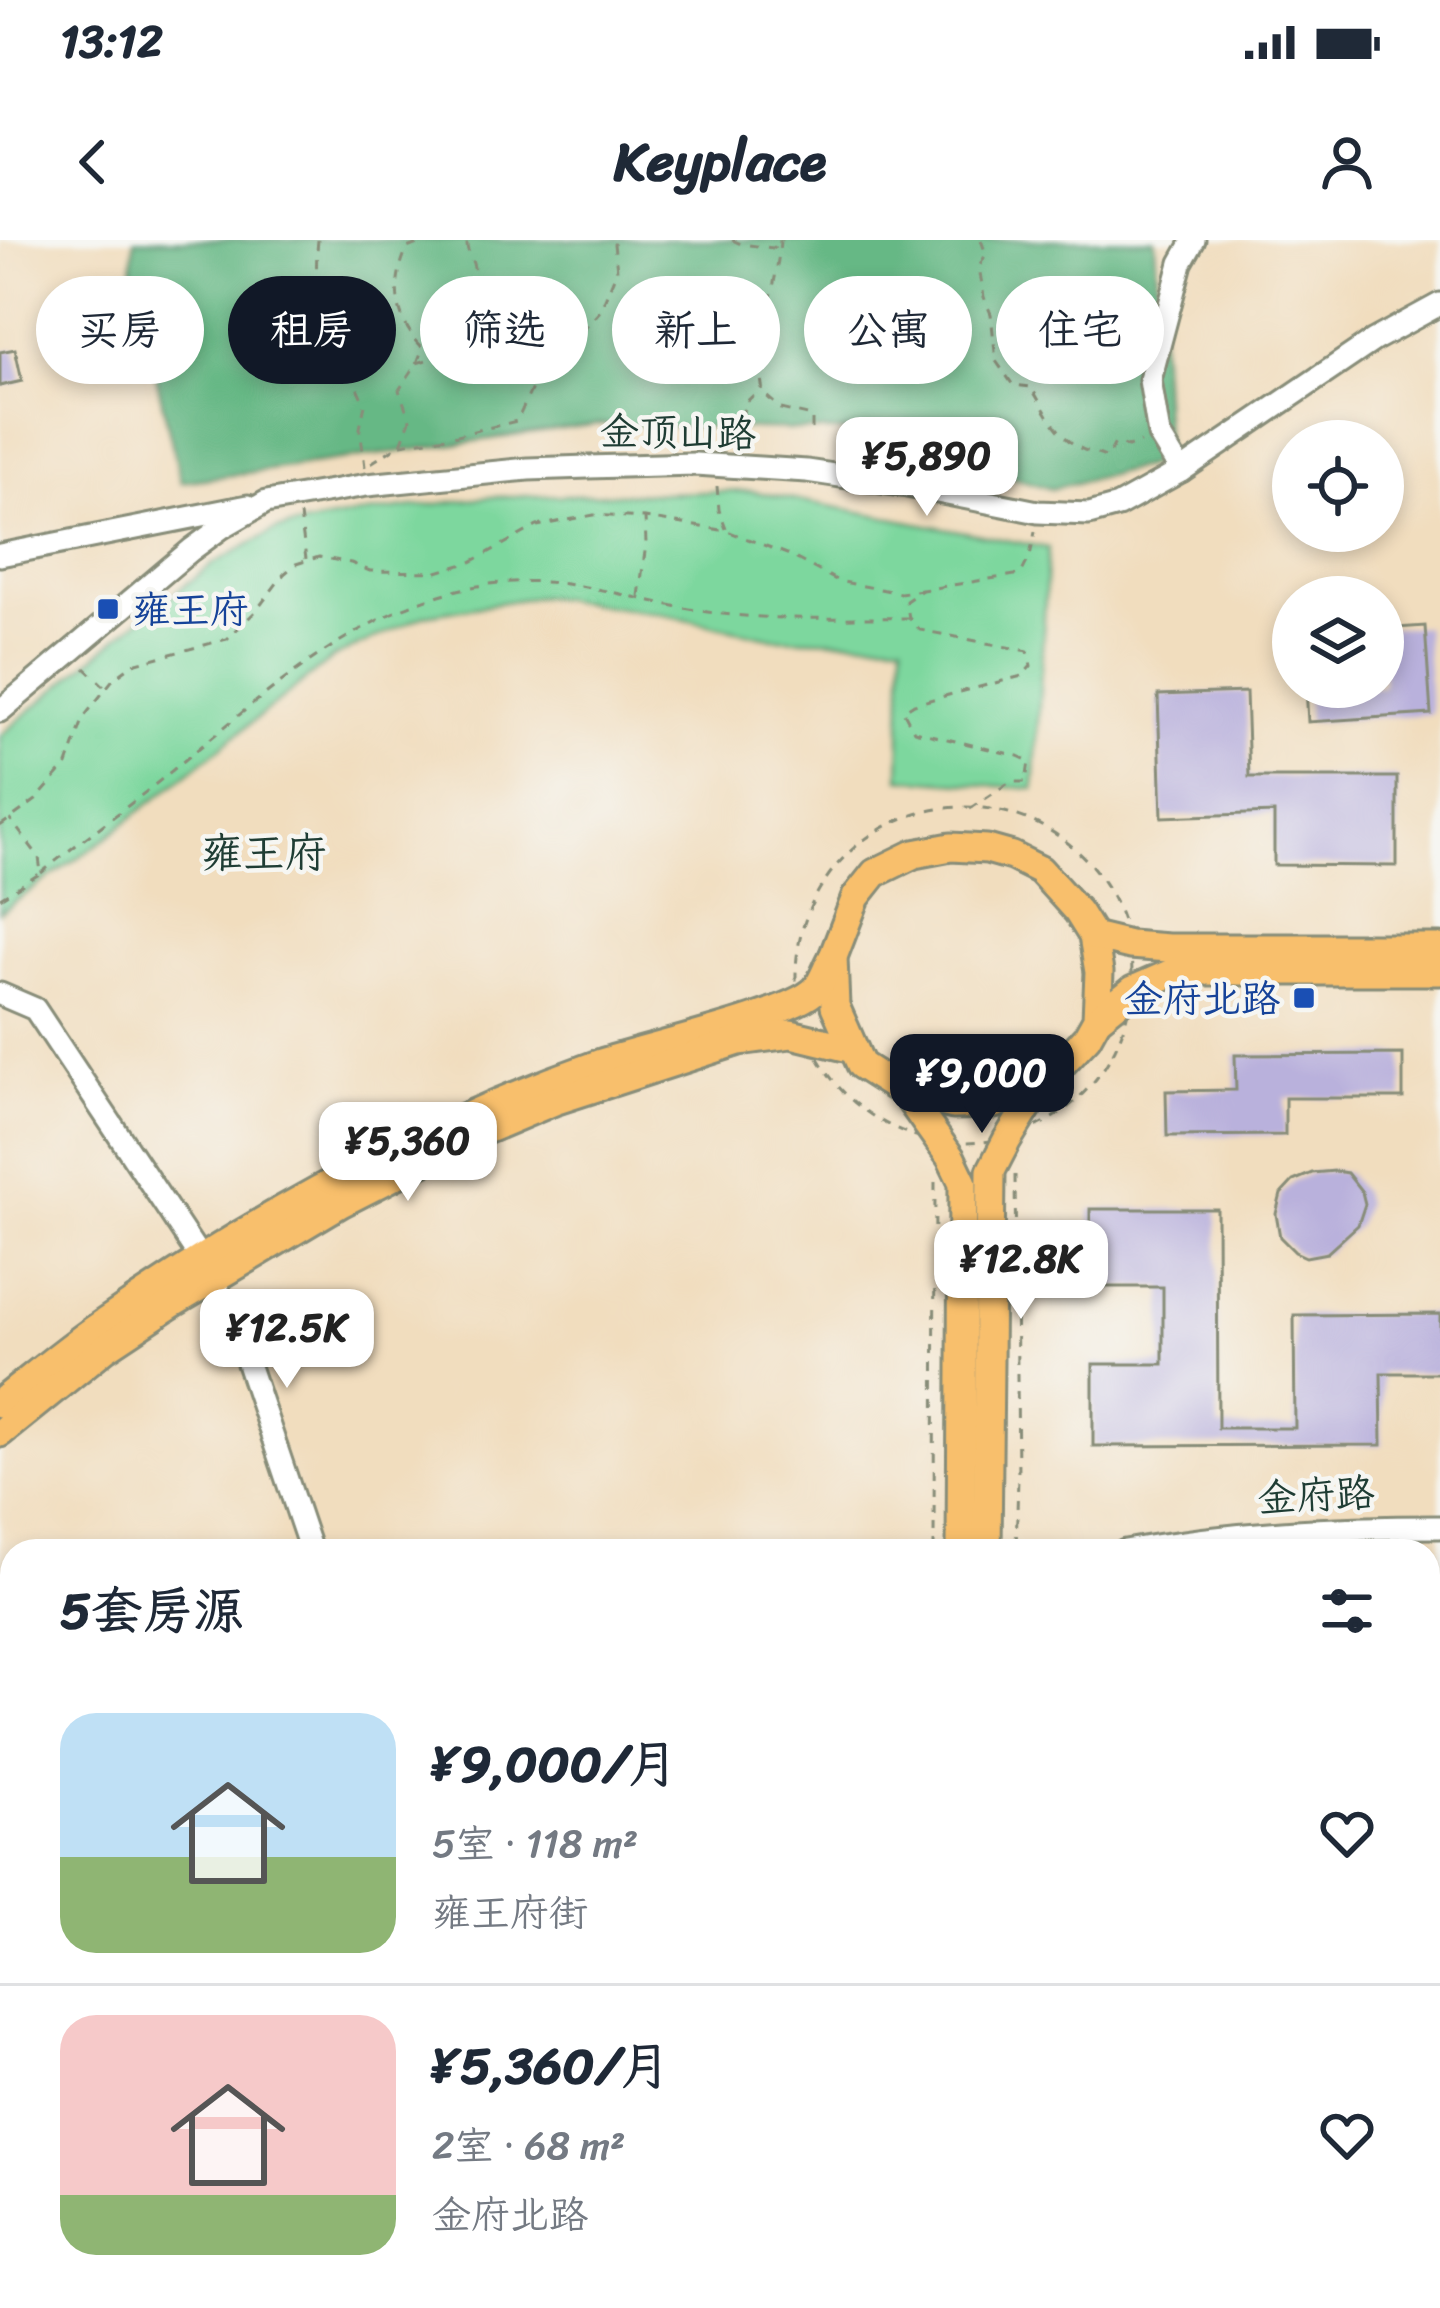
<!DOCTYPE html>
<html lang="zh">
<meta charset="utf-8">
<style>
body{margin:0;font-family:Sriracha,"LXGW WenKai TC",sans-serif;background:#f2f2f3;color:#1f2937;height:100vh;display:flex;flex-direction:column;font-size:45px;white-space:nowrap}
*{box-sizing:border-box;margin:0}
p{font-size:39px;color:#747a83}
.icon{flex:none;width:66px;height:66px;fill:none;stroke:currentColor;stroke-width:2;stroke-linecap:round;stroke-linejoin:round}
.map{position:relative;flex:1;overflow:hidden}
.panel{position:absolute;left:0px;top:1299px;width:1440px;height:771px;display:flex;flex-direction:column;background:#fff;border-radius:36px 36px 0 0;box-shadow:0 6px 18px #0003}
.panel>*{flex:none}
.top-card{position:absolute;left:36px;top:36px;width:1368px;height:108px;display:flex;gap:24px}
.tools{position:absolute;left:1272px;top:180px;display:grid;gap:24px}
.tools a{display:grid;place-items:center;width:132px;height:132px;border-radius:50%;background:#fff;box-shadow:0 6px 18px #0003;font-size:60px}
.price{position:absolute;translate:-50% -102px;padding:0 27px;border-radius:24px;background:#fff;color:#222;font-size:39px;line-height:78px;filter:drop-shadow(0 3px 6px #0008)}
.price::after{content:'';position:absolute;left:50%;top:72px;width:36px;height:27px;margin-left:-18px;background:inherit;clip-path:polygon(0 0,100% 0,50% 100%)}
.price.active{background:#111827;color:#fff}
ul{padding:0;list-style:none}
li{display:flex;align-items:center;gap:36px;height:300px;padding:0 60px}
li+li{border-top:3px solid #e0e1e3}
li span{display:grid;place-items:center;flex:none;width:336px;height:240px;border-radius:36px;color:#555}
li>.icon{margin-inline-start:auto}
span .icon{width:144px;height:144px;fill:#fffc;stroke-width:1}
li b{font-size:51px}
h2{display:flex;justify-content:space-between;align-items:center;height:144px;padding:0 60px;font-size:51px}
.tag{padding:0 42px;border-radius:54px;background:#fff;box-shadow:0 6px 18px #0003;font-size:42px;line-height:108px}
.tag.active{background:#111827;color:#fff}
.status{display:flex;justify-content:space-between;align-items:center;height:84px;padding:0 60px;background:#fff;direction:ltr}
.status svg{height:33px;fill:currentColor}
header{display:flex;justify-content:space-between;align-items:center;height:156px;padding:0 60px;background:#fff;font-size:54px;font-weight:800}
.map>svg:first-child{display:block}
</style>
<div class="status"><b>13:12</b><svg viewBox="0 0 49 12"><path d="M0 12V9h3v3zM5 12V6h3v6zM10 12V3h3v9zM15 12V0h3v12zM26 1h20v11H26zM47 4h2v5h-2z"/></svg></div>
<header><svg class="icon" aria-label="back" viewBox="0 0 24 24"><path d="M15 5l-7 7 7 7"/></svg>Keyplace<svg class="icon" aria-label="person" viewBox="0 0 24 24"><circle cx="12" cy="8" r="4"/><path d="M4 21q1-7 8-7t8 7"/></svg></header>
<div class="map">
<svg width="1440" height="2068" viewBox="0 0 1440 2068">
<rect width="100%" height="100%" fill="#f6f6f2"/>
<filter id="ink" filterUnits="userSpaceOnUse"><feTurbulence type="fractalNoise" baseFrequency=".00833" numOctaves="2"/><feDisplacementMap in="SourceGraphic" scale="24" xChannelSelector="R" yChannelSelector="G"/><feConvolveMatrix kernelMatrix="1 2 1 2 8 2 1 2 1" color-interpolation-filters="sRGB"/></filter>
<filter id="wash" filterUnits="userSpaceOnUse"><feTurbulence type="fractalNoise" baseFrequency=".004" numOctaves="4" result="noise"/><feDisplacementMap in="SourceGraphic" scale="48" xChannelSelector="R" yChannelSelector="G"/><feGaussianBlur stdDeviation="2.7" result="paint"/><feColorMatrix in="noise" values="0 0 0 0 0 0 0 0 0 0 0 0 0 0 0 0 0 1.4 0 .05"/><feComposite in="paint" operator="in"/></filter>
<g filter="url(#wash)">
<rect width="100%" height="100%" fill="#f1ddbe"/>
<g fill="#7dd79e" stroke="#4e8a69" stroke-width="3">
<polygon points="751,251 1048,308 1034,549 900,538 903,402 773,398 658,373 541,356 425,375 333,418 106,598 0,672 0,496 134,384 213,324 276,290 354,275 490,257"/>
<polygon points="1428,1851 1440,1851 1440,2068 1030,2068 1030,2058 1428,2058"/>
<polygon points="649,2058 928,2058 928,2068 652,2068"/>
</g>
<polygon fill="#66b885" stroke="#427a5c" stroke-width="3" points="134,0 1155,0 1166,221 1051,249 866,192 598,184 181,242 132,33"/>
<g id="blocks">
<g fill="#b9b1dc">
<polygon points="15,109 22,141 0,146 0,112"/>
<polygon points="1425,386 1431,474 1308,482 1306,447 1383,447 1383,389"/>
<polygon points="1246,452 1249,537 1397,537 1397,626 1274,625 1274,573 1162,577 1158,455"/>
<polygon points="1403,814 1403,858 1285,858 1285,895 1167,896 1166,851 1236,850 1235,815"/>
<polygon points="1335,931 1347,933 1362,952 1365,964 1358,985 1327,1013 1306,1017 1295,1012 1280,997 1276,974 1281,954 1293,941 1312,933"/>
<polygon points="1090,969 1217,969 1218,1188 1295,1188 1294,1075 1440,1074 1440,1133 1381,1133 1382,1205 1093,1206 1093,1124 1163,1124 1163,1047 1090,1047"/>
</g>
</g>
</g>
<g filter="url(#ink)">
<use href="#blocks" fill-opacity="0" stroke="#888d79" stroke-width="3"/>
<g fill="none" stroke-linecap="round" stroke-linejoin="round">
<defs>
<g id="minor">
<polyline points="1181,231 1159,195 1150,140 1181,23 1194,0"/>
<polyline points="0,315 248,266"/>
<polyline points="0,471 191,310 221,288 266,262 367,245 528,229 588,227 695,224 807,231 907,246 1038,272 1089,274 1118,266 1181,231 1374,100 1440,64"/>
<polyline points="0,754 35,769 201,1019 232,1076 311,1311"/>
<path d="M1125,1311C1230,1292 1334,1287 1440,1287"/>
<polyline points="1428,1820 1440,1820"/>
</g>
<g id="major">
<polygon points="951,607 987,609 1012,616 1040,630 1078,672 1093,696 1099,732 1097,779 1087,797 1040,847 994,864 953,865 905,853 861,825 835,766 833,717 856,657 875,633 914,614"/>
<polyline points="1093,696 1130,705 1168,708 1440,708"/>
<polyline points="1097,779 1133,750 1176,731 1440,731"/>
<polyline points="905,853 951,918 963,943 961,1311"/>
<path d="M0,1163C33,1137 66,1109 101,1085C256,977 423,886 601,823C642,809 793,775 816,749C823,741 827,727 833,717"/>
<polyline points="0,1193 105,1108 170,1065 341,963 476,894 554,861 739,801 791,794 853,809"/>
<polyline points="987,1311 991,931 1007,900 1040,847"/>
<polyline points="960,2058 960,2068"/>
<polyline points="991,2058 991,2068"/>
</g>
</defs>
<use href="#minor" stroke="#888d79" stroke-width="27"/>
<use href="#major" stroke="#888d79" stroke-width="33"/>
<g stroke="#888d79" stroke-width="3" stroke-dasharray="9 9" stroke-linecap="butt">
<path d="M318,0C313,50 319,77 357,111L355,143L365,165L360,188L365,227"/>
<polyline points="732,0 741,4 773,8 783,0"/>
<path d="M780,0C778,42 760,85 764,126L760,130L763,153L781,169L812,176V196"/>
<path d="M981,0L986,14L979,27L984,57L991,74L996,121L1013,145L1031,147C1045,170 1060,202 1087,211C1093,213 1100,214 1107,218L1115,203L1128,207L1140,202"/>
<path d="M417,123L423,108C394,79 391,45 407,8L428,0"/>
<polyline points="401,204 453,196 517,181 549,111 579,95 600,71 617,30 614,4 619,0"/>
<path d="M722,207C732,194 746,182 743,165L761,148"/>
<path d="M371,223L401,204L410,180L399,150L417,123L433,118L454,97L448,85L456,79L455,70L463,66C467,55 475,40 474,28C472,16 466,13 467,0"/>
<polyline points="717,246 719,270 726,289"/>
<polyline points="300,275 306,319"/>
<polyline points="639,356 646,304 645,278"/>
<polyline points="85,428 104,446"/>
<circle cx="964" cy="735" r="168"/>
<polyline points="970,569 1010,542 1026,542 1029,521 1018,516 914,491 903,471 914,464 1022,436 1031,426 1028,411 920,390 909,378 906,361 922,350 1021,334 1030,316 1035,292"/>
<polyline points="0,586 36,560 67,525 84,477 114,438 133,424 227,399 256,371 284,334 296,324 319,317 351,323 370,331 437,332 471,322 537,286 594,275 645,278 727,291 787,314 838,341 900,353 922,350"/>
<path d="M41,633C81,600 123,571 163,538C265,455 374,349 513,342C578,338 638,361 701,371C769,382 840,377 909,378"/>
<polyline points="0,658 41,633 39,617 10,579"/>
<polyline points="1015,935 1018,1236 1016,1311"/>
<polyline points="934,1311 935,938"/>
<polyline points="1428,1975 1440,1974"/>
<polyline points="935,2058 935,2068"/>
<polyline points="1190,2058 1225,2068"/>
<polyline points="1411,2058 1427,2068"/>
<polyline points="1181,2068 1181,2058"/>
<polyline points="1264,2068 1283,2058"/>
</g>
<use href="#minor" stroke="#fff" stroke-width="21"/>
<use href="#major" stroke="#f8bf6c" stroke-width="27"/>
</g>
</g>
<g fill="#1a4fb4" stroke="#f6f6f2" stroke-width="4.5">
<rect x="96" y="357" width="24" height="24" rx="6"/>
<rect x="1292" y="746" width="24" height="24" rx="6"/>
</g>
<g text-anchor="middle" dominant-baseline="central" stroke-width="9" stroke-linejoin="round" paint-order="stroke">
<g font-size="39" fill="#1f3d34" stroke="#f6f6f2">
<text transform="translate(678 192) rotate(1)">金顶山路</text>
<text transform="translate(1316 1255) rotate(-3)">金府路</text>
</g>
<g font-size="39" fill="#164399" stroke="#f6f6f2" text-anchor="start">
<text x="132" y="369">雍王府</text>
<text x="1280" y="758" text-anchor="end">金府北路</text>
</g>
<g font-size="42" fill="#1f3d34" stroke="#f6f6f2">
<text x="264" y="613">雍王府</text>
</g>
</g>
</svg>
<div class="tools">
<a><svg class="icon" aria-label="locate" viewBox="0 0 24 24"><circle cx="12" cy="12" r="6"/><path d="M12 2v4M12 18v4M2 12h4M18 12h4"/></svg></a>
<a><svg class="icon" aria-label="layers" viewBox="0 0 24 24"><path d="M12 4l9 5-9 5-9-5zM3 14l9 5 9-5"/></svg></a>
</div>
<b class="price" style="left:927px;top:279px">¥5,890</b>
<b class="price active" style="left:982px;top:896px">¥9,000</b>
<b class="price" style="left:408px;top:964px">¥5,360</b>
<b class="price" style="left:1021px;top:1082px">¥12.8K</b>
<b class="price" style="left:287px;top:1151px">¥12.5K</b>
<div class="top-card">
<a class="tag">买房</a>
<a class="tag active">租房</a>
<a class="tag">筛选</a>
<a class="tag">新上</a>
<a class="tag">公寓</a>
<a class="tag">住宅</a>
</div>
<section class="panel">
<h2>5套房源<svg class="icon" aria-label="filters" viewBox="0 0 24 24"><path d="M4 7h16M4 17h16"/><circle cx="9" cy="7" r="2"/><circle cx="15" cy="17" r="2"/></svg></h2>
<ul>
<li><span style="background:linear-gradient(#bfe0f5 60%,#8fb573 0)"><svg class="icon" aria-label="home" viewBox="0 0 24 24"><path d="M3 11l9-7 9 7M6 9v11h12V9"/></svg></span><div><b>¥9,000/月</b><p>5室 · 118 m²</p><p>雍王府街</p></div><svg class="icon" aria-label="heart" viewBox="0 0 24 24"><path d="M12 20l-8-8c-3-5 5-10 8-4 3-6 11-1 8 4z"/></svg></li>
<li><span style="background:linear-gradient(#f6c9c9 75%,#8fb573 0)"><svg class="icon" aria-label="home" viewBox="0 0 24 24"><path d="M3 11l9-7 9 7M6 9v11h12V9"/></svg></span><div><b>¥5,360/月</b><p>2室 · 68 m²</p><p>金府北路</p></div><svg class="icon" aria-label="heart" viewBox="0 0 24 24"><path d="M12 20l-8-8c-3-5 5-10 8-4 3-6 11-1 8 4z"/></svg></li>
</ul>
</section>
</div>
